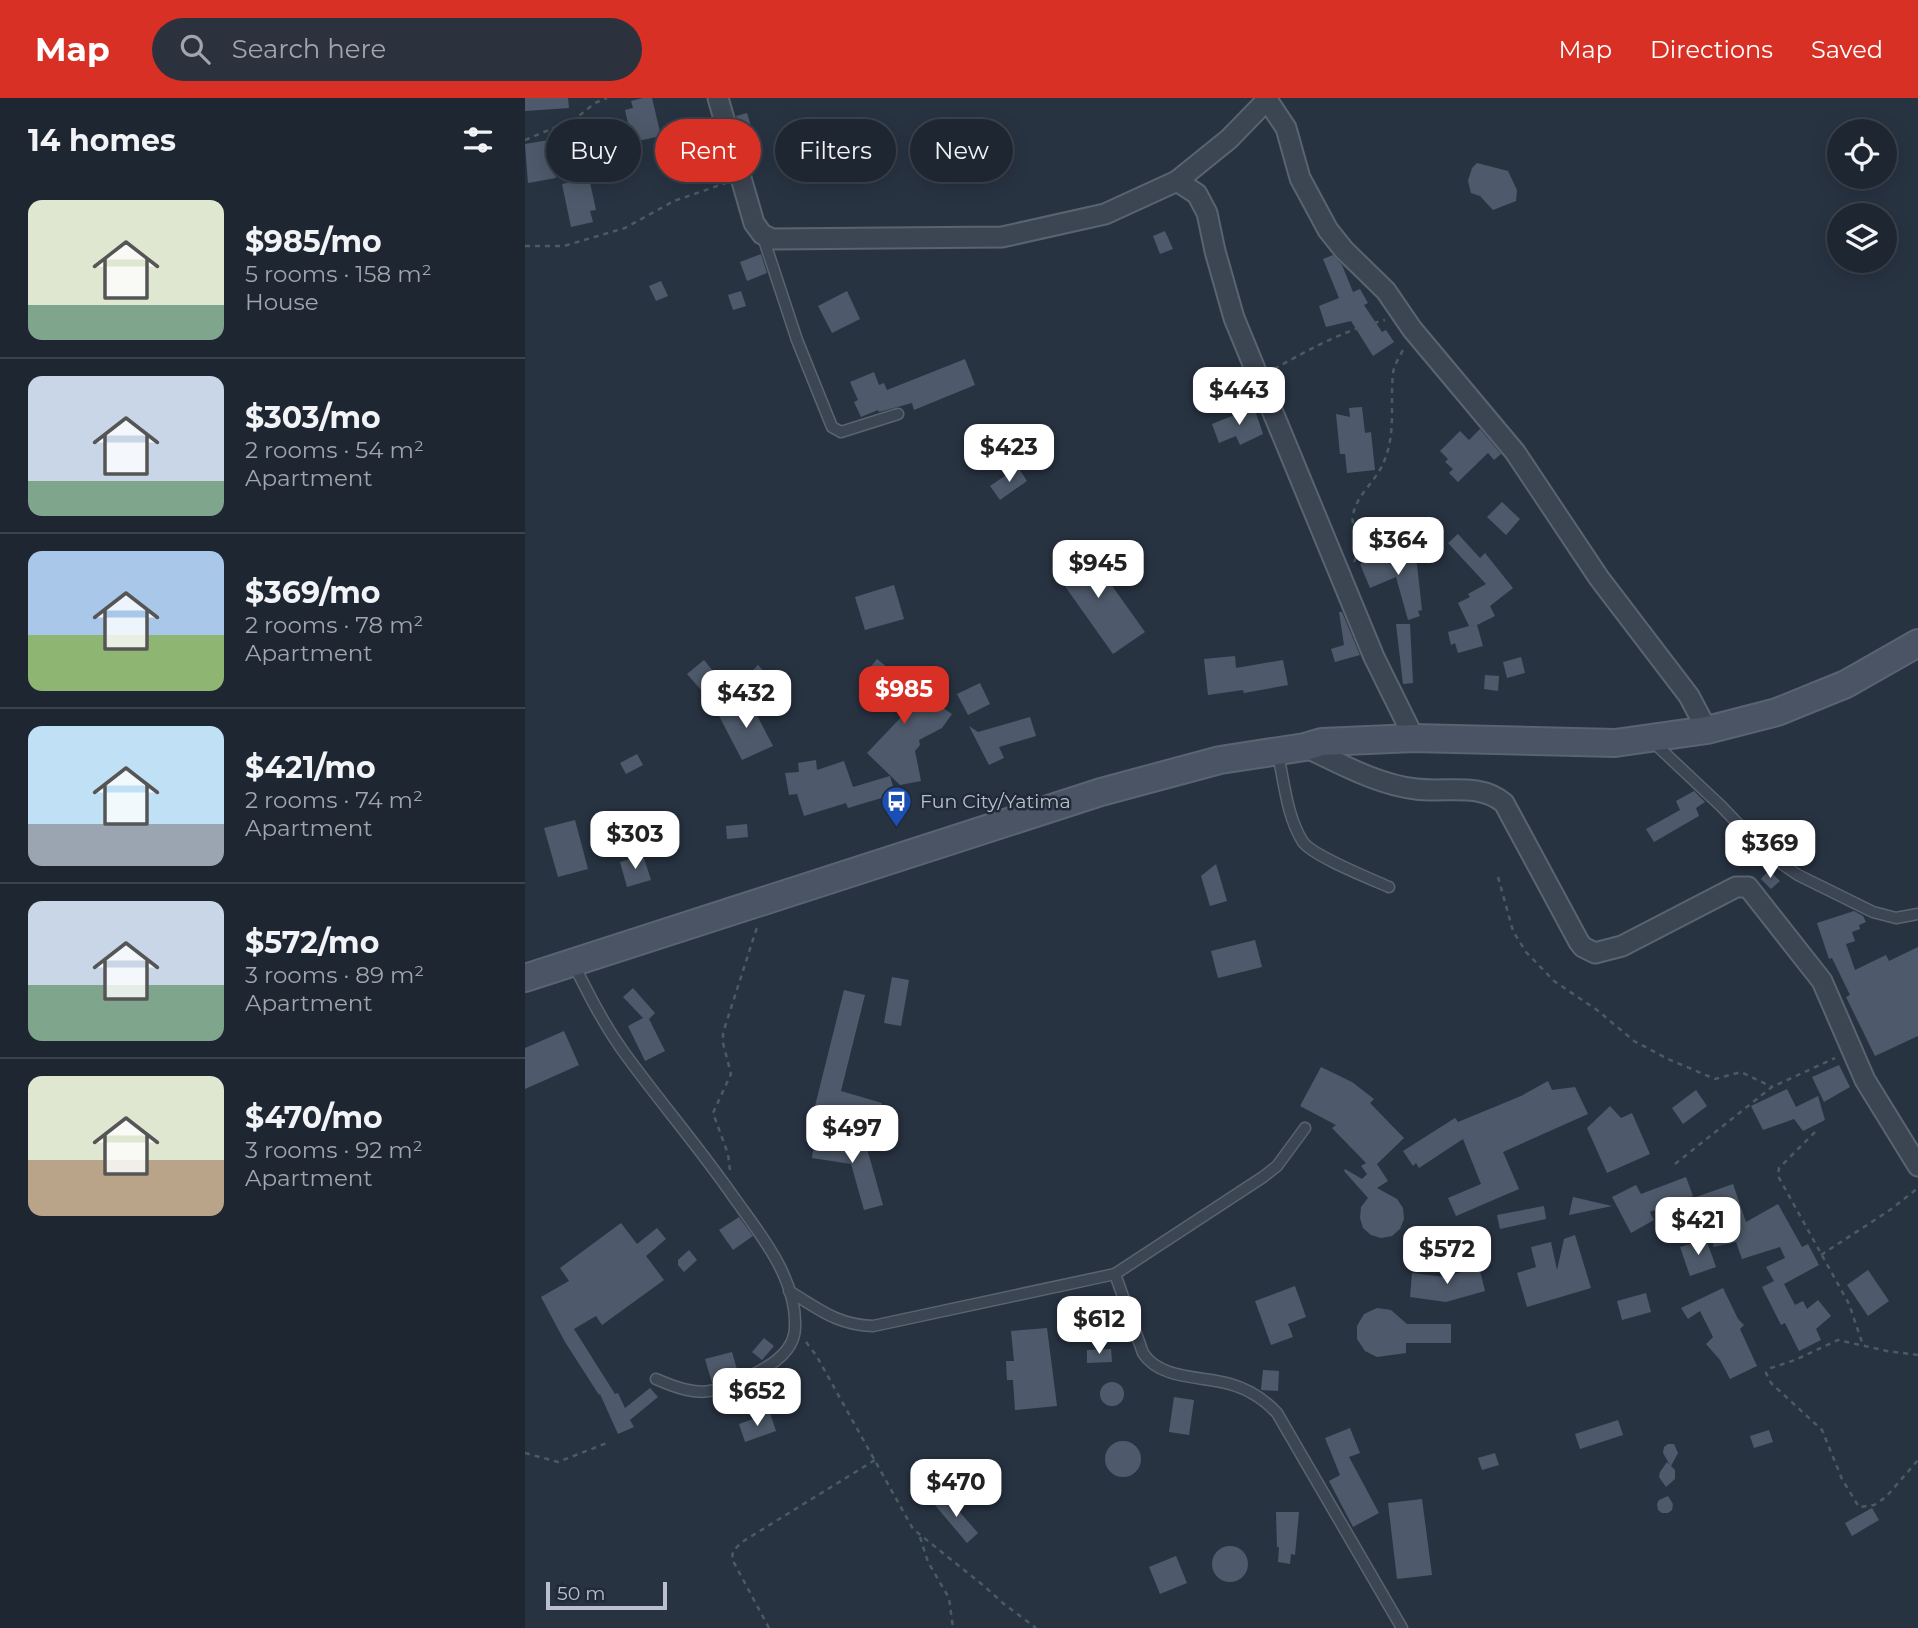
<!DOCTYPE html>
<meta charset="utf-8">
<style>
body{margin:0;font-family:Montserrat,sans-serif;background:#2b323e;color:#f1f3f6;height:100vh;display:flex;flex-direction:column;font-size:26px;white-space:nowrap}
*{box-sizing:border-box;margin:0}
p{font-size:23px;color:#a1a5ac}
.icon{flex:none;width:38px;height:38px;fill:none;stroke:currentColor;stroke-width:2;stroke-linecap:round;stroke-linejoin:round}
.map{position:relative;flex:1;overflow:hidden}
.details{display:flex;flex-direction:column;background:#1e2632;width:525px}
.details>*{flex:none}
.banner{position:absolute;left:21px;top:21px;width:665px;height:63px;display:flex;gap:14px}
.buttons{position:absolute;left:1302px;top:21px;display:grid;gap:14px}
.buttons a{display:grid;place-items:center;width:70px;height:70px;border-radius:50%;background:#1e2632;box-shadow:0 4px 18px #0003,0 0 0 2px #3c434d;font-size:35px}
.scale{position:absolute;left:21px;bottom:18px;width:121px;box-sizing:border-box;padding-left:7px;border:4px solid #b9c0cc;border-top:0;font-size:19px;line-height:24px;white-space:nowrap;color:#b9c0cc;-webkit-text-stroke:5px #212a38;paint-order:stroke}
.price{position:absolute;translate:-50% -60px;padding:0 16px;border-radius:14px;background:#fff;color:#222;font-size:23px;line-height:46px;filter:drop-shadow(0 2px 4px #0008)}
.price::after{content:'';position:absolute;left:50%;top:42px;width:21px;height:16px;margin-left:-10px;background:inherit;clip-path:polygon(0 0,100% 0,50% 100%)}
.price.on{background:#d93025;color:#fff}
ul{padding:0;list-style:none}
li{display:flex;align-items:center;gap:21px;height:175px;padding:0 28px}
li+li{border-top:2px solid #3c434d}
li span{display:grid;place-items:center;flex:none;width:196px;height:140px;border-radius:14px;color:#555}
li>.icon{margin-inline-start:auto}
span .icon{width:84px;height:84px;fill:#fffc;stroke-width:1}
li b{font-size:30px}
h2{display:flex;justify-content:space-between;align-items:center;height:84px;padding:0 28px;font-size:30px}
.chip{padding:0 24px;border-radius:32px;background:#1e2632;box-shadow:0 4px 18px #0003,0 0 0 2px #3c434d;font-size:24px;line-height:63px}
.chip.on{background:#d93025;color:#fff}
header{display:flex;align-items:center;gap:42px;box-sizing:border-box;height:98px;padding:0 35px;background:#d93025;color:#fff}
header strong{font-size:33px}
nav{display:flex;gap:38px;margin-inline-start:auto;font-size:24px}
.search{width:490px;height:63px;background:#2b323e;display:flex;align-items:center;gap:18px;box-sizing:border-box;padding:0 24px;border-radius:38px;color:#a1a5ac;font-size:26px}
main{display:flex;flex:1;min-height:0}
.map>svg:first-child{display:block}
</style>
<header>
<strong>Map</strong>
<div class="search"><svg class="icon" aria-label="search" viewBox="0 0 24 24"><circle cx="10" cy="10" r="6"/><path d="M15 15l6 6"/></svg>Search here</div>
<nav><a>Map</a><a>Directions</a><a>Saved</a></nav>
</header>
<main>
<section class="details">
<h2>14 homes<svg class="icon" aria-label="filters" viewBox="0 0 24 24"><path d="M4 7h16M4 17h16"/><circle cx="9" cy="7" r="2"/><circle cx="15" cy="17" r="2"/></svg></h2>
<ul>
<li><span style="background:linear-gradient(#dfe7d0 75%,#7fa58c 0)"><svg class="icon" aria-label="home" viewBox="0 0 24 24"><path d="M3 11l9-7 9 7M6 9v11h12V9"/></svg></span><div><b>$985/mo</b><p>5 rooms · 158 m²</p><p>House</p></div></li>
<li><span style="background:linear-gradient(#c9d6e8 75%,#7fa58c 0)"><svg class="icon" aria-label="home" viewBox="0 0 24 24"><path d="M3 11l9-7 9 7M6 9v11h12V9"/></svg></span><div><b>$303/mo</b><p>2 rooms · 54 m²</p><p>Apartment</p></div></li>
<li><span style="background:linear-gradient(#a9c7e8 60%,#8fb573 0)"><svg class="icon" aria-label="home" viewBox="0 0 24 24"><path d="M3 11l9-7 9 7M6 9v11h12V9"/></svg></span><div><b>$369/mo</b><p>2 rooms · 78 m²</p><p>Apartment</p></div></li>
<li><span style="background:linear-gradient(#bfe0f5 70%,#9aa5b1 0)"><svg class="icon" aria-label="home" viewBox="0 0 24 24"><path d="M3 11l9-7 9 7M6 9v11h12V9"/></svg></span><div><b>$421/mo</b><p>2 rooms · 74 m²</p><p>Apartment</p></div></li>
<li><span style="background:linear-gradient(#c9d6e8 60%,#7fa58c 0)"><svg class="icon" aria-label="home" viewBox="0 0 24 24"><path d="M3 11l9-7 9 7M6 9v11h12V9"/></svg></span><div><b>$572/mo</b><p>3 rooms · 89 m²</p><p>Apartment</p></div></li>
<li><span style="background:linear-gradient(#dfe7d0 60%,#b9a48a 0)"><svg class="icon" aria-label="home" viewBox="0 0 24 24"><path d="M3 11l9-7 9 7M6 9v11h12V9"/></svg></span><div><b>$470/mo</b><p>3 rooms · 92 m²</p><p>Apartment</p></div></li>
</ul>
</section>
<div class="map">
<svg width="1393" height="1530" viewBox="0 0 1393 1530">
<rect width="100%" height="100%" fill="#283342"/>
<g fill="#4e5a6b">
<polygon points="0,0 43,0 44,10 0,13"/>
<polygon points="118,0 127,0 136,38 99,46 94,27 103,25 100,12 108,10 106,3"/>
<polygon points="222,15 231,44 220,48 211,18"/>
<polygon points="24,42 31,80 3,85 0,46"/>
<polygon points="952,65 983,73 992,92 991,103 968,112 955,98 946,95 943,83 947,70"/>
<polygon points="64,80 71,112 65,113 68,124 46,129 37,86"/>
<polygon points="640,133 648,151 635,156 628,138"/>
<polygon points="236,156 242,175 222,183 215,164"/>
<polygon points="808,157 817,167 828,194 835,191 843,205 839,207 857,234 861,232 869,244 848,258 826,223 801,229 794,208 814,200 798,161"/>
<polygon points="136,183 143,198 131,203 124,188"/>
<polygon points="216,193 221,208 208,212 203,197"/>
<polygon points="322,193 335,221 307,235 293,208"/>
<polygon points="440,261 450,287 389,312 387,305 354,314 353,312 336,319 329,304 333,302 325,284 349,274 354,287 359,285 362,292"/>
<polygon points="729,309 738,336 715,347 711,338 694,345 687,326"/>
<polygon points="837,309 840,335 846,334 850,372 822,375 820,356 815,356 811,316 825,319 824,310"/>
<polygon points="955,331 976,356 969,362 963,355 933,384 924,375 928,371 920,364 923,361 915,353 935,333 944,342"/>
<polygon points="493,369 502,383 475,402 465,388"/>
<polygon points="977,404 995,421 981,437 962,419"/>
<polygon points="933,436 955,460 960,455 988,490 965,508 970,518 952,527 958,548 933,555 930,545 926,547 923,534 944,528 933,505 945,499 943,496 961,486 923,445"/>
<polygon points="558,447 620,534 588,556 527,470"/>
<polygon points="890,448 897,512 893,513 895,518 883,522 871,479 845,490 835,466 860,456"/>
<polygon points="369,487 379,521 340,532 330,499"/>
<polygon points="814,514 817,514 835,557 810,564 806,551 819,547"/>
<polygon points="871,526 885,526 888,585 878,586"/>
<polygon points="710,558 711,570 758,562 763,587 719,595 718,592 683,597 679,561"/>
<polygon points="996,559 1000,575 982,580 978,564"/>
<polygon points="352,561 385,588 427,616 417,630 394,642 395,647 390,653 396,683 375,687 342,655 381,614 366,604 369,600 339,577"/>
<polygon points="179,562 192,578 176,592 162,576"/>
<polygon points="233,567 242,577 239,579 241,581 228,594 218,582"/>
<polygon points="960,577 974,578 973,593 959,591"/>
<polygon points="455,585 465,606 443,617 432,596"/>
<polygon points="224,602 248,648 217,662 194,618"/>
<polygon points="505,619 511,638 474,649 479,660 464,667 444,628 453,634"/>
<polygon points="112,656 118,667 101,676 95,665"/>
<polygon points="291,662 292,672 319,663 328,689 365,678 370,696 323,710 321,705 279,718 272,696 264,697 260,675 274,674 273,665"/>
<polygon points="1169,693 1180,704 1171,710 1174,718 1129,744 1121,731 1155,712 1151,703"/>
<polygon points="50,722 63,771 33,779 19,730"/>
<polygon points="222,726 223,739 202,741 201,728"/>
<polygon points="118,757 126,782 102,789 95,764"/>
<polygon points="691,766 702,803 685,808 676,778"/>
<polygon points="1244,772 1255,783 1246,791 1236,781"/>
<polygon points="1329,813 1338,818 1341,824 1334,827 1335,831 1327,834 1330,843 1321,846 1330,872 1361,857 1364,863 1393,849 1393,938 1350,958 1321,899 1325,897 1307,860 1304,861 1292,825"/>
<polygon points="730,842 737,869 693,880 686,853"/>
<polygon points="367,879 384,882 376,928 359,925"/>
<polygon points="108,890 130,915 124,921 140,953 120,963 103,928 118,920 98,899"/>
<polygon points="319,892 340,897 316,993 357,1005 351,1028 289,1012"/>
<polygon points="39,933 54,967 0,991 0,950"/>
<polygon points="1314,967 1325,989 1299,1004 1287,979"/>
<polygon points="796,969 827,984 849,1001 845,1005 879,1040 852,1066 863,1083 852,1090 872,1101 878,1110 879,1121 875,1131 867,1138 856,1140 846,1137 838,1130 835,1120 836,1109 843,1100 819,1073 820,1071 837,1081 842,1076 836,1068 841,1065 807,1030 811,1027 775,1008"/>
<polygon points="1023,983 1027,992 1050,989 1063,1016 978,1054 994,1091 931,1118 923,1100 956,1086 938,1041 894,1070 891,1065 888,1068 878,1053 930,1020 933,1024 996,998"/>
<polygon points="1262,991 1271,1009 1293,998 1300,1022 1278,1033 1269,1021 1238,1032 1226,1008"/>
<polygon points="1171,992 1182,1008 1158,1026 1147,1010"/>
<polygon points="1085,1008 1096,1020 1107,1015 1125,1056 1082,1075 1062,1030"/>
<polygon points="290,1037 345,1047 343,1054 358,1107 339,1112 326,1066 287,1060"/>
<polygon points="1161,1079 1168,1098 1125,1114 1129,1122 1106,1135 1087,1099 1111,1087 1116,1096"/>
<polygon points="1208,1086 1221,1124 1253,1106 1277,1149 1283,1146 1294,1167 1259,1186 1270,1207 1278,1203 1282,1211 1293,1202 1306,1218 1291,1231 1296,1242 1274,1253 1260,1225 1256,1227 1237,1189 1249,1183 1241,1169 1260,1160 1255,1149 1217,1161 1211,1144 1189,1149 1171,1099"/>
<polygon points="1048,1099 1087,1108 1044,1117"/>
<polygon points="1019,1108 1021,1121 975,1131 972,1117"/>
<polygon points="214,1119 228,1138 208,1152 194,1132"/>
<polygon points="96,1125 112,1146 132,1130 141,1141 121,1158 139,1182 77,1227 71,1218 49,1231 90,1296 93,1295 100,1310 125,1290 133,1299 105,1322 109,1329 93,1336 75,1296 74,1297 40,1244 16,1199 44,1183 35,1170"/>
<polygon points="1050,1137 1066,1190 1002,1209 992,1175 1011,1169 1006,1149 1026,1144 1032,1172 1039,1141"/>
<polygon points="1181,1141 1191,1169 1165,1178 1155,1149"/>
<polygon points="164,1152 172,1162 159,1174 153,1167 153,1162"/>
<polygon points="954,1169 960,1193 921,1204 885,1199 887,1175 920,1179"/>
<polygon points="1343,1172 1364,1203 1343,1218 1322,1187"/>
<polygon points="770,1188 781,1219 763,1226 768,1239 746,1247 730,1203"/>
<polygon points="1198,1190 1213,1221 1219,1227 1215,1231 1232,1268 1205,1281 1195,1262 1181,1246 1188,1239 1175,1213 1163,1221 1156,1210"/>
<polygon points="1121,1195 1126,1214 1097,1222 1092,1203"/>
<polygon points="852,1210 866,1212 882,1226 926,1226 926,1245 881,1245 881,1255 852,1259 840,1253 832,1241 832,1228 839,1216"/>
<polygon points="522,1230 532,1308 490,1312 488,1282 482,1282 481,1263 489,1263 486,1233"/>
<polygon points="239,1240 249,1248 237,1262 227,1254"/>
<polygon points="586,1251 587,1264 562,1265 562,1252"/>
<polygon points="207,1254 213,1275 187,1285 180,1261"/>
<polygon points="738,1272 754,1273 753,1293 736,1292"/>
<circle cx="587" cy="1296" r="12"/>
<polygon points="649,1299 669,1302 664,1337 644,1334"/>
<polygon points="245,1315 251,1333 220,1344 214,1326"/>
<polygon points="1093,1322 1098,1337 1055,1351 1050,1336"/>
<polygon points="825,1330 835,1355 824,1359 854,1415 828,1429 804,1383 815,1377 800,1340"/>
<polygon points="1244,1332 1248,1344 1229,1350 1225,1338"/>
<circle cx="598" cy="1361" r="18"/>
<polygon points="1143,1346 1149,1346 1153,1355 1146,1368 1150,1372 1150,1381 1141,1389 1134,1379 1135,1374 1142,1364 1145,1367 1138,1355 1139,1349"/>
<polygon points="970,1355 974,1367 957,1372 953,1360"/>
<polygon points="420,1397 453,1435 442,1445 409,1406"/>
<polygon points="1143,1398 1148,1406 1147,1412 1143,1415 1137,1415 1133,1412 1132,1406 1134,1402"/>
<polygon points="897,1401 907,1477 872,1481 863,1405"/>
<polygon points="1347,1410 1354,1422 1327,1438 1320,1425"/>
<polygon points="751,1414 774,1414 770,1457 766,1456 765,1466 753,1464 754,1449 752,1449"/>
<circle cx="705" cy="1466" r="18"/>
<polygon points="651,1458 662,1485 635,1496 624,1469"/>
</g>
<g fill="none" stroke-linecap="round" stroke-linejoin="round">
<defs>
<g id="lane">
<polyline points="238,139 272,242 307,329 316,334 373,316"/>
<polyline points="1128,644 1196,708 1240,754 1273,777 1348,814 1371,820 1393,816"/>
<path d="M753,656C759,684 762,719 778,744C788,758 846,781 864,789"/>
<path d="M48,865C63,895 78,925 98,953C134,1003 175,1050 210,1101C236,1137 272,1181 270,1229C270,1251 249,1266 231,1275C187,1296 177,1301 131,1281"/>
<path d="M590,1176L618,1255C635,1282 678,1278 705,1286C723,1291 739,1301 752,1315L877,1530"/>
<path d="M264,1193C294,1211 312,1227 348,1228L590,1176L738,1079L752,1068L780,1030"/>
</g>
<g id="street">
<polyline points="193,0 229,125 237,136 247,141 477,139 580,116 652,83 672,96 682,115 690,153 709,220 849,559 889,640"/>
<polyline points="741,0 761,30 775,80 803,132 819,152 861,193 887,231 990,354 1074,480 1164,598 1182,632"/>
<polyline points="652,83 704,41 742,2"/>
<path d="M780,649C814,665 853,687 891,691C921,695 954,684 979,705L1054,844L1058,849L1070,855L1097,848L1211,789H1223L1297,883L1340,982L1393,1068"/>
</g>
<polyline id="secondary" points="0,880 576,694 695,662 780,649 797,644 889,640 1090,645 1182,632 1252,614 1321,586 1393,545"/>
</defs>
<use href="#lane" stroke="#5a6370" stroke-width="13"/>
<use href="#street" stroke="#5a6370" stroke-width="23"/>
<use href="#secondary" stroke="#5a6370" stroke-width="30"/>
<g stroke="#485d60" stroke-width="2.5" stroke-dasharray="5 5" stroke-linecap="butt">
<polyline points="0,42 50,21 70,5 82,0"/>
<polyline points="0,148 39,148 100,130 149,103 201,85"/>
<path d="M749,271C785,251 819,232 860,222"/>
<path d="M829,464C840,442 825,434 828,417C832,395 853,382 860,361C871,333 865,304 868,275C869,267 875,258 879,250"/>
<polyline points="973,779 988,833 1001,854 1029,883 1072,912 1109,943 1143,961 1190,981 1216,974 1247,989"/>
<polyline points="1290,1034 1254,1070 1253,1078 1324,1206 1338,1247"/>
<polyline points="1150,1066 1247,989 1310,960"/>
<polyline points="205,1072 203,1056 188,1015 206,976 198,945 198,935 233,826"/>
<polyline points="1296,1157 1365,1112 1393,1090"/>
<polyline points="281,1244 291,1257 388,1431 459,1488 479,1506 511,1530"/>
<polyline points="1393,1257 1362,1253 1313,1242 1270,1262 1246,1270 1241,1275 1246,1285 1297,1332 1317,1381 1334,1409 1349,1407 1361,1399 1393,1362"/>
<polyline points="0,1355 33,1364 82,1345"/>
<polyline points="395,1439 403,1464 424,1500 428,1530"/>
<polyline points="244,1530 207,1461 208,1453 217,1444 350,1362"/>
</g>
<use href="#lane" stroke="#3c4552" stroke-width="10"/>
<use href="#street" stroke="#3c4552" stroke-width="19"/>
<use href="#secondary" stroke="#4a5465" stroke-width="26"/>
</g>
<defs>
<symbol id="bus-pin" viewBox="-11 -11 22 30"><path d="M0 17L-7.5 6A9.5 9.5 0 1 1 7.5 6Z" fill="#1a4fb4" stroke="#212a38"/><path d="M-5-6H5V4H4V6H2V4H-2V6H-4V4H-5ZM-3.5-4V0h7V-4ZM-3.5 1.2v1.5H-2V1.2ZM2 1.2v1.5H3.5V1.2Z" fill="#fff"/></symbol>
</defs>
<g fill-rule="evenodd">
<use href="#bus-pin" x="354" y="686" width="35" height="47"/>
</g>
<g text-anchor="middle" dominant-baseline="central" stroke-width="5" stroke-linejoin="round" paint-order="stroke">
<g font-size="19" fill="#b9c0cc" stroke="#212a38" text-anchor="start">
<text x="395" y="703">Fun City/Yatima</text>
</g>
</g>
</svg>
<div class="buttons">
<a><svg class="icon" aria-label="locate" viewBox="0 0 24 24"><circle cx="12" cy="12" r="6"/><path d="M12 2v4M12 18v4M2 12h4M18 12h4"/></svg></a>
<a><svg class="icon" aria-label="layers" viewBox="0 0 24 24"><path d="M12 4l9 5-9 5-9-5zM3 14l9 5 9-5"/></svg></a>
</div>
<div class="scale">50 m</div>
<b class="price" style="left:714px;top:329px">$443</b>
<b class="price" style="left:484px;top:386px">$423</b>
<b class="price" style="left:873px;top:479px">$364</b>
<b class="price" style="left:573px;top:502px">$945</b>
<b class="price on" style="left:379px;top:628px">$985</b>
<b class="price" style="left:221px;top:632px">$432</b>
<b class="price" style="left:110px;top:773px">$303</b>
<b class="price" style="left:1245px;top:782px">$369</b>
<b class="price" style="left:327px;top:1067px">$497</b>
<b class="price" style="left:1173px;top:1159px">$421</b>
<b class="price" style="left:922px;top:1188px">$572</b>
<b class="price" style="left:574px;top:1258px">$612</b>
<b class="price" style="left:232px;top:1330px">$652</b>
<b class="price" style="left:431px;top:1421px">$470</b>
<div class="banner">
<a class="chip">Buy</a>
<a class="chip on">Rent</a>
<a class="chip">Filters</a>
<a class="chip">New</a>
</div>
</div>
</main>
